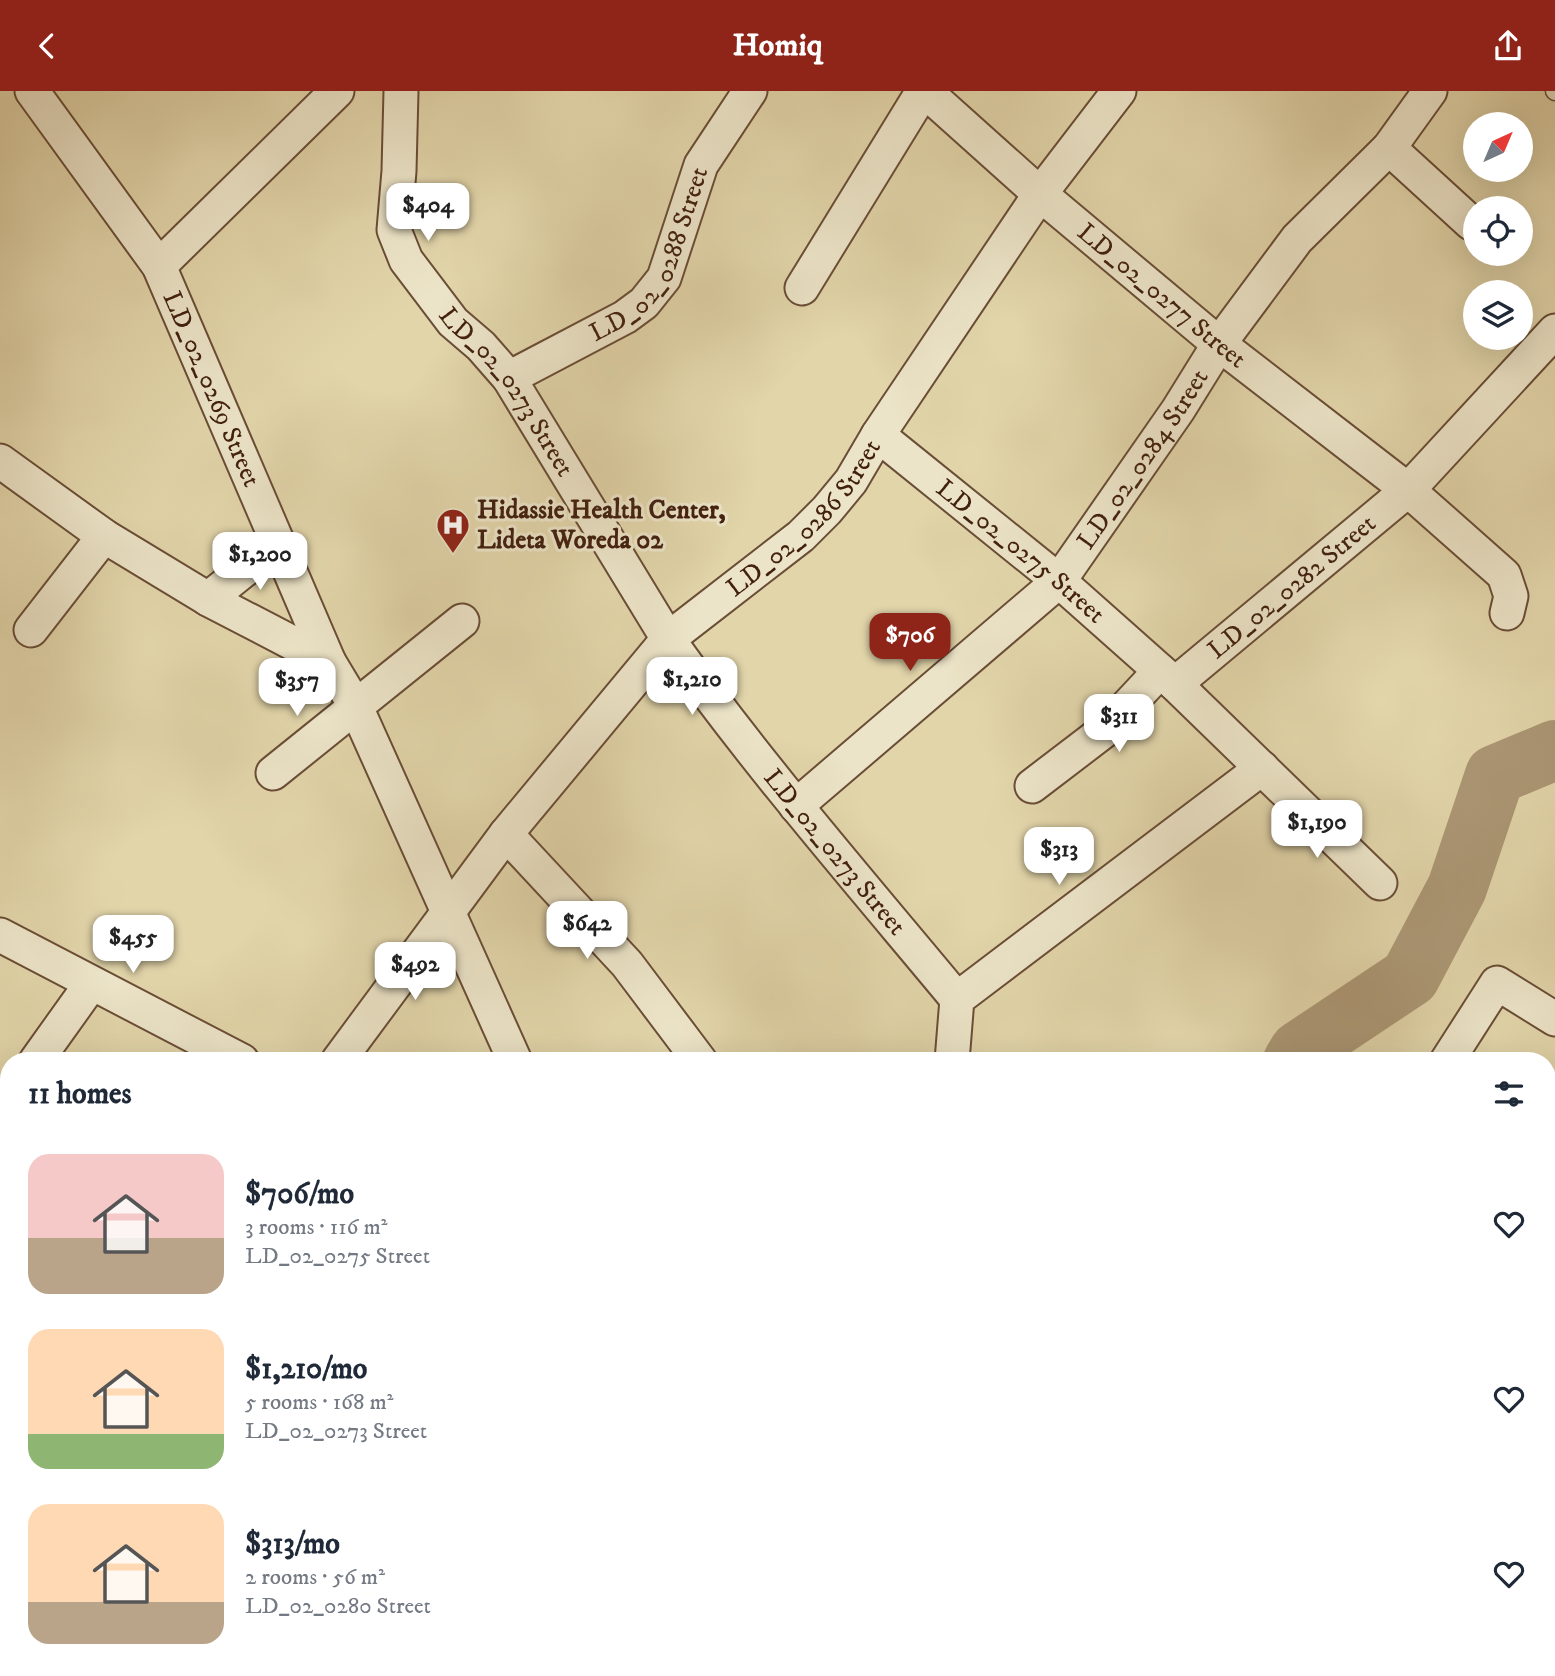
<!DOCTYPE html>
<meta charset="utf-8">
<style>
body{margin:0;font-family:"IM FELL DW Pica",serif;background:#f2f2f3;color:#1f2937;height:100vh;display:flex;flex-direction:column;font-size:26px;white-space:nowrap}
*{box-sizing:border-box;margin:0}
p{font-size:23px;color:#747a83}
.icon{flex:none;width:38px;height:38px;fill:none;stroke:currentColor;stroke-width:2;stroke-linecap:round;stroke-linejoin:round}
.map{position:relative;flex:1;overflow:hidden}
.sheet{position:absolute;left:0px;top:961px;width:1556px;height:625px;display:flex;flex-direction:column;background:#fff;border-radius:28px 28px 0 0;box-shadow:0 7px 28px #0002}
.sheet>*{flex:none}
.needle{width:46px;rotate:44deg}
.tools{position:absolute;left:1463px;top:21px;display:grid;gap:14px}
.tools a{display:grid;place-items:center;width:70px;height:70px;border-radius:50%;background:#fff;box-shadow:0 7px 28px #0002;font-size:35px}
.price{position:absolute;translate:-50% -60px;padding:0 16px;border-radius:14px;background:#fff;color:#222;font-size:23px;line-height:46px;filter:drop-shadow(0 2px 4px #0008)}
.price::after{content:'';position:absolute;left:50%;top:42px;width:21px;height:16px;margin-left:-10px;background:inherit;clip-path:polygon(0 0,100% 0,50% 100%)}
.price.active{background:#8f2418;color:#fff}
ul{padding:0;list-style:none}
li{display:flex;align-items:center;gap:21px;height:175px;padding:0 28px}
li span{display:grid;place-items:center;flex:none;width:196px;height:140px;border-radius:21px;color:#555}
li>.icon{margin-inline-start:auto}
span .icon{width:84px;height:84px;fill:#fffc;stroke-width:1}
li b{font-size:30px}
h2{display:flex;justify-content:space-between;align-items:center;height:84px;padding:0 28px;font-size:30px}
header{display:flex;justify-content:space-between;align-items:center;height:91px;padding:0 28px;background:#8f2418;color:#fff;font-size:32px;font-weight:700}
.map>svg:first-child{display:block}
</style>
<header><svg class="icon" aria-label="back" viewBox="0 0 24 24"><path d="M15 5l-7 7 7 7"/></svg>Homiq<svg class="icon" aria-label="share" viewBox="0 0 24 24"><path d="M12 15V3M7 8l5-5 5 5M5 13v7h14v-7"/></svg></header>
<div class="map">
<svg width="1555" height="1585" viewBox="0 0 1555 1585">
<defs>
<pattern id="building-hatch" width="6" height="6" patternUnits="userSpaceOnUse" patternTransform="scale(1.75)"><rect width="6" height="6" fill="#957e60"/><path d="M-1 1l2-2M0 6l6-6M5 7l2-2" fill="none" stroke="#7b674e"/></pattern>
</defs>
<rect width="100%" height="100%" fill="#e2d5aa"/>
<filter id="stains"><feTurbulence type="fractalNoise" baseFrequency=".00286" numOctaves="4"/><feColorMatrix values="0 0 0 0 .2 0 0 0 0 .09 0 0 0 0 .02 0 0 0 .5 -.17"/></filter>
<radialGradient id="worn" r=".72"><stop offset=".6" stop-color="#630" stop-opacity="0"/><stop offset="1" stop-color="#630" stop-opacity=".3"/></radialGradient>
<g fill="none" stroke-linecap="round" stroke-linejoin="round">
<g stroke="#ac9775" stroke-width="60">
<polyline points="1293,970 1299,960 1410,886 1457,797 1495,684 1555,659"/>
<polyline points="209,1577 213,1585"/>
<polyline points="395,1577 396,1585"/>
<polyline points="455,1585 457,1577"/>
</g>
</g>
<g fill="url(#building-hatch)" stroke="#42200f" stroke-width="2">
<polygon points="730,1577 771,1577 761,1585 737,1585"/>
<polygon points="852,1577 925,1577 932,1585 859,1585"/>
</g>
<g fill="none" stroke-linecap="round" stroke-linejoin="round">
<defs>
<polyline id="lane" points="1554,0 1555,1"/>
<g id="street">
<path id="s1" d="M32,0L159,175L329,571L356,616L515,970"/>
<path id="s2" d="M401,0L399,80L394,139L406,169L453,231L481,255L509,287L668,548C757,673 859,790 957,908"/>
<path id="s3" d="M925,0L1040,103L1219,253L1408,399L1504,484L1511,505L1507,522"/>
<polyline points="1389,57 1471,132"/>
<polyline points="159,175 337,0"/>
<polyline points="802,197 923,0"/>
<path id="s4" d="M509,287L625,226L644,212L664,187L701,74L750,0"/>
<path id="s5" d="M878,344L1059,490L1175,593L1380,792"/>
<polyline points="0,370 104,445 208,508 329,571"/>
<polyline points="208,508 278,452"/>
<polyline points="31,539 104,445"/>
<path id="s6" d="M1175,593L1408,399L1555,240"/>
<polyline points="273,682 462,530"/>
<polyline points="1032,695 1104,640 1160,580"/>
<path id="s7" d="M796,715L1059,490L1178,319L1219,253L1297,148L1389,57L1430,0"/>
<polyline points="506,743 627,873 700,970"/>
<polyline points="0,844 242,970"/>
<polyline points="36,970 91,893"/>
<path id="s8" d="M338,970L506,743L668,548L801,445L827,419L851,390L878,344L1040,103L1119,0"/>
<polyline points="952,970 957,908 1262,677"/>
<polyline points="1447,970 1497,892 1555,928"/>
<polyline points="0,1019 9,1007"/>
<polyline points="0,1112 9,1117"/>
<polyline points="1547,1471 1555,1474"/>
<polyline points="998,1577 1006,1585"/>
<polyline points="3,1585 9,1576"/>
<polyline points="1228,1585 1234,1577"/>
</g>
</defs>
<use href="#lane" stroke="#6a4d36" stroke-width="19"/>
<use href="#street" stroke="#6a4d36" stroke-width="37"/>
<use href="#lane" stroke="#ece4c8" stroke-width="16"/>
<use href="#street" stroke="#ece4c8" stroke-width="33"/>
</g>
<defs>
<symbol id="hospital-pin" viewBox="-11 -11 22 30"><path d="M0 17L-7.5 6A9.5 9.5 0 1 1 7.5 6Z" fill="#8f2418" stroke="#ece4c8"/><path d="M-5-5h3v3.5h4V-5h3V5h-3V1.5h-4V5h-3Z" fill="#fff"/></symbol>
</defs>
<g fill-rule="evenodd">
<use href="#hospital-pin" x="434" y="415" width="38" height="52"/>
</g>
<g text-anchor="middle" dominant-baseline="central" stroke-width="6" stroke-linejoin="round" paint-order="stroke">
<g font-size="26" fill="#42200f" stroke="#ece4c8">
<text stroke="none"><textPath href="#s4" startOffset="198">LD_02_0288 Street</textPath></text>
<text stroke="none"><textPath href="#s3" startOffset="313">LD_02_0277 Street</textPath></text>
<text stroke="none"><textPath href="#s1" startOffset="350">LD_02_0269 Street</textPath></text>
<text stroke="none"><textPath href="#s2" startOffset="338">LD_02_0273 Street</textPath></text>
<text stroke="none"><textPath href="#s7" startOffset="494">LD_02_0284 Street</textPath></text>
<text stroke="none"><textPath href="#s8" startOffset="719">LD_02_0286 Street</textPath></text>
<text stroke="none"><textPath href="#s5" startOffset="184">LD_02_0275 Street</textPath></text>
<text stroke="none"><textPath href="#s6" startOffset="152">LD_02_0282 Street</textPath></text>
<text stroke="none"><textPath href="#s2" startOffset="905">LD_02_0273 Street</textPath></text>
</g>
<g font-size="26" font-weight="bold" fill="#42200f" stroke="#ece4c8" text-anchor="start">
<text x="477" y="419">Hidassie Health Center,<tspan x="477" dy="30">Lideta Woreda 02</tspan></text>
</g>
</g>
<rect width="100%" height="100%" filter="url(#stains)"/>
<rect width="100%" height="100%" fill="url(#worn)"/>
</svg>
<div class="tools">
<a><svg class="needle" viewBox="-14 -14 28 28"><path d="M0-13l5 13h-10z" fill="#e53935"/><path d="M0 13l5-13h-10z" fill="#747a83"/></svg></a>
<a><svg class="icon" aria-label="locate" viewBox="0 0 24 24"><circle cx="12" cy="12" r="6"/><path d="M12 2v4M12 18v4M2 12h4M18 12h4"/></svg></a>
<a><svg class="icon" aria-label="layers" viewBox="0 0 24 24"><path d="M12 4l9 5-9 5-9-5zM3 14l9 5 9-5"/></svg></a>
</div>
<b class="price" style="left:428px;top:152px">$404</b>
<b class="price" style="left:260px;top:501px">$1,200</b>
<b class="price active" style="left:910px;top:582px">$706</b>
<b class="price" style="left:692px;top:626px">$1,210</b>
<b class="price" style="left:297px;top:627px">$357</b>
<b class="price" style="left:1119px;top:663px">$311</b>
<b class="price" style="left:1317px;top:769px">$1,190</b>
<b class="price" style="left:1059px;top:796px">$313</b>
<b class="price" style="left:587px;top:870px">$642</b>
<b class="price" style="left:133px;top:884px">$455</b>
<b class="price" style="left:415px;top:911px">$492</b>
<section class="sheet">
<h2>11 homes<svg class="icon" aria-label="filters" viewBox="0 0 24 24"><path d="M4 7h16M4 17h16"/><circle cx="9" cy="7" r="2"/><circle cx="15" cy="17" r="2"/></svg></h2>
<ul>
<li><span style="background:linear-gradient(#f6c9c9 60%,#b9a48a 0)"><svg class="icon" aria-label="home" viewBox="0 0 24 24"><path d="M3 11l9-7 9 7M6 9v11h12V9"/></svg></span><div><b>$706/mo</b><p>3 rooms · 116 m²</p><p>LD_02_0275 Street</p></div><svg class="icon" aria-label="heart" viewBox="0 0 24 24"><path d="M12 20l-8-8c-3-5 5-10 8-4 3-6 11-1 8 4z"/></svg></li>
<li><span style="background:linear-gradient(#ffd9b3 75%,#8fb573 0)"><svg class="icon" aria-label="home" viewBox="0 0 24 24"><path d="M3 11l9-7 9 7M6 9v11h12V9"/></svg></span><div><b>$1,210/mo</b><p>5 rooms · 168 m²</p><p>LD_02_0273 Street</p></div><svg class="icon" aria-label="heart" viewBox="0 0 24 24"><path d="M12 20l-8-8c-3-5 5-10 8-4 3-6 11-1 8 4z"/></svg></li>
<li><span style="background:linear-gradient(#ffd9b3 70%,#b9a48a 0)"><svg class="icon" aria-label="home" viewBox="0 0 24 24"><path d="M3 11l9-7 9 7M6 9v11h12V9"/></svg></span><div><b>$313/mo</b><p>2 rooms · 56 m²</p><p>LD_02_0280 Street</p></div><svg class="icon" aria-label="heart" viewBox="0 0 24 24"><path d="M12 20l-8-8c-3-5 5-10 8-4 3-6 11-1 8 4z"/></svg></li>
</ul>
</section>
</div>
